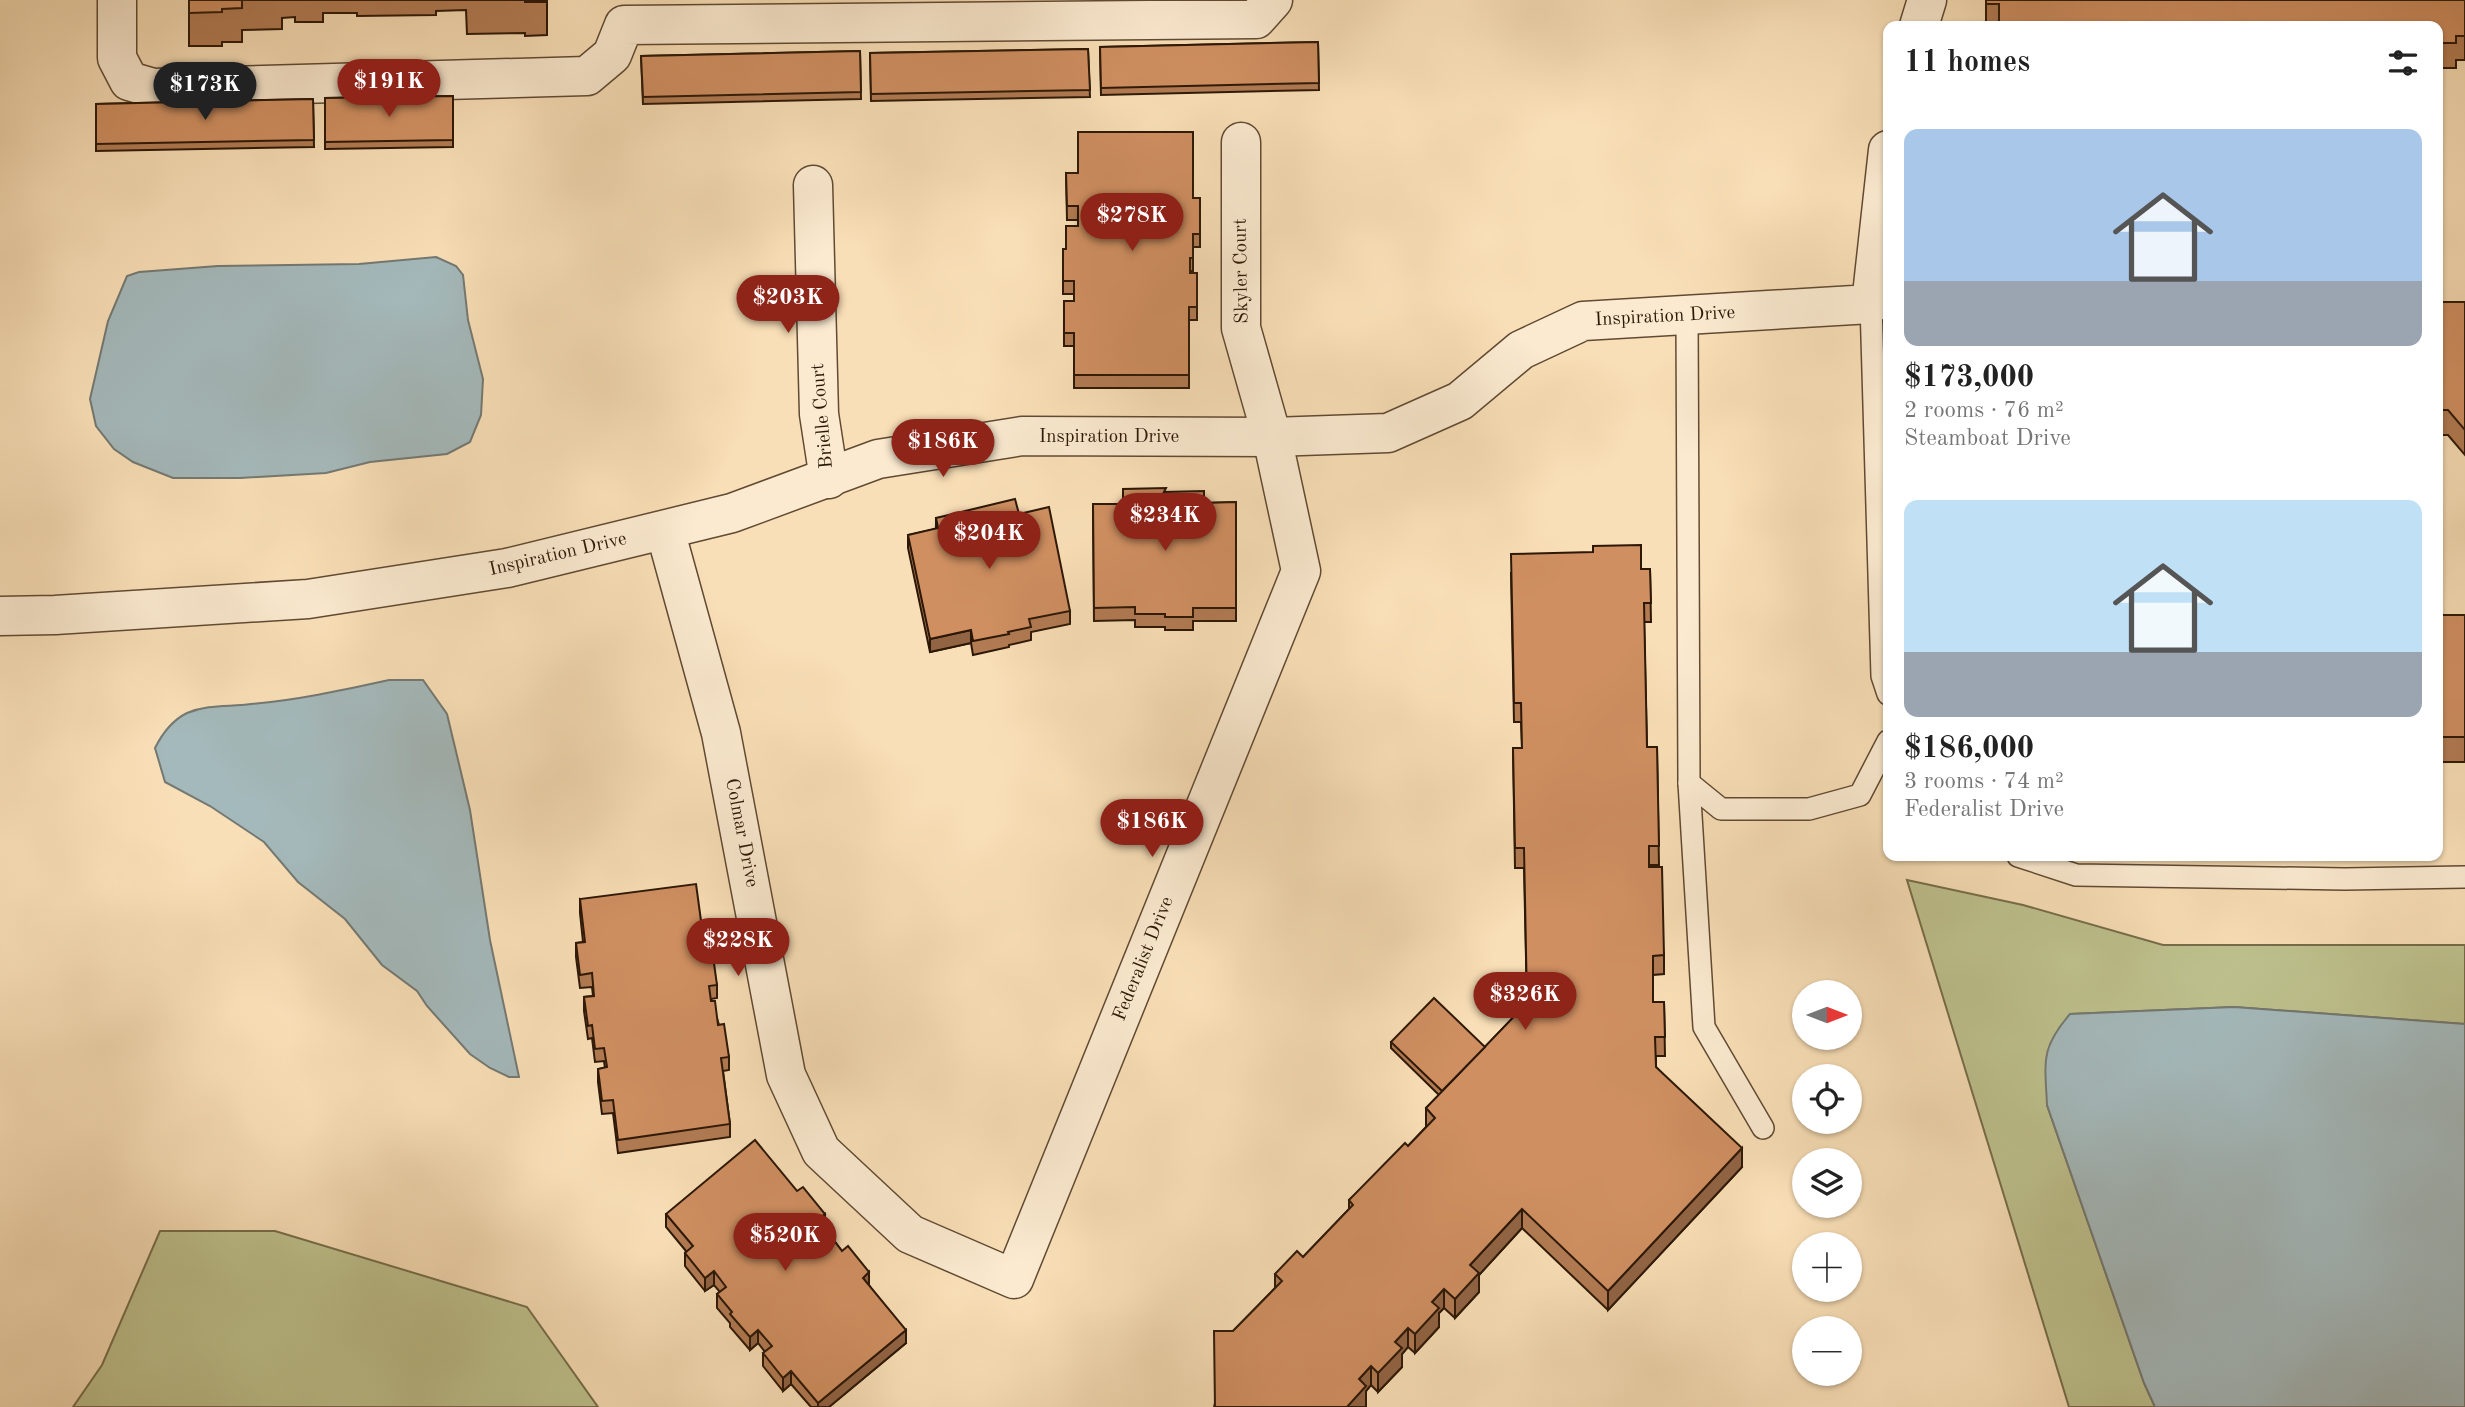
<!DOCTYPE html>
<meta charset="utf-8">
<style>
body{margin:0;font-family:"Old Standard TT",serif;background:#f2f2f2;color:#222;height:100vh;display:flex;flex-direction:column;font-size:26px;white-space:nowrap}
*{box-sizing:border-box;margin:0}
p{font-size:23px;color:#767676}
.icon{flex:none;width:38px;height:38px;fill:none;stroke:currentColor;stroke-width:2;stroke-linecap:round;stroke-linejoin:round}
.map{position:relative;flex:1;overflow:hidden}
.details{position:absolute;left:1883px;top:21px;width:560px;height:840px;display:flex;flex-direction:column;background:#fff;border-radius:14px;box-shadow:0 2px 5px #0004}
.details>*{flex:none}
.needle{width:46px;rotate:90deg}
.buttons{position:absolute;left:1792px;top:980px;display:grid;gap:14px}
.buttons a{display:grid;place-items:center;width:70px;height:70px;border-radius:50%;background:#fff;box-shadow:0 2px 5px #0004;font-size:35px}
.price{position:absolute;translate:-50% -60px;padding:0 16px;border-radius:24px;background:#8f2418;color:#fff;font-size:23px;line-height:46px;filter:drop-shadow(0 2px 4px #0008)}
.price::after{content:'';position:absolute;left:50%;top:42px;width:21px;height:16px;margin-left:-10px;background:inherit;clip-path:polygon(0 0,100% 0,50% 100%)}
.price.active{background:#222;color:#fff}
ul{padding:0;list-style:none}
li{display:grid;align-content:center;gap:14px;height:371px;padding:0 21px}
li span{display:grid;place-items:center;height:217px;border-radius:14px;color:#555}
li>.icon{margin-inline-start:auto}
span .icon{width:126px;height:126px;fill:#fffc;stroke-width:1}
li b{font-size:30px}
h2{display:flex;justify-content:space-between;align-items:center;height:84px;padding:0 21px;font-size:30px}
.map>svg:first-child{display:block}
</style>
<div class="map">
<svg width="2465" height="1407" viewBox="0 0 2465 1407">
<rect width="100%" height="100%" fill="#f9dfb7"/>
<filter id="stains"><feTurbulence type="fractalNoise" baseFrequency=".00286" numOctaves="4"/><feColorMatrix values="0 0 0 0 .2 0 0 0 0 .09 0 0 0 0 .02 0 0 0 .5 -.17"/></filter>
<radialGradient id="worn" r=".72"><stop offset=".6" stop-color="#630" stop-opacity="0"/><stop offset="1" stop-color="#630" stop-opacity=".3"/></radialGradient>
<g fill="#bec28e" stroke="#766d4a" stroke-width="2">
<polygon points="1907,880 2023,905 2163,945 2465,945 2465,1024 2234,1007 2071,1014 2047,1105 2144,1383 2155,1407 2069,1407"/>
<polygon points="160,1231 275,1231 527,1307 598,1407 73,1407 102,1365"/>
</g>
<g fill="#a4b9bb" stroke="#747973" stroke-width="2">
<polygon points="436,257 456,266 463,275 468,320 483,379 481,415 470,442 447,454 370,462 326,473 240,478 173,478 133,462 114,449 96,426 90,399 108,321 127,276 139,272 218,266 359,264"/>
<path d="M389,680H423L447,714L470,810L490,940L519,1077H509L490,1068L470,1054L427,1006L417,991L382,965L345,919L298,882L264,842L210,806L165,782L155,748C162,734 173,720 187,713C209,704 229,707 251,704C298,700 343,690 389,680Z"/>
<path d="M2234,1007L2465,1024V1407H2155L2144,1383L2047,1105C2045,1061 2040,1049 2070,1014Z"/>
</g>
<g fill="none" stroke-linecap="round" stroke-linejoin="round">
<defs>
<g id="lane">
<polyline points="1871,304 1882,676 1888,694"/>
<polyline points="1687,315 1689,783 1721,809 1809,809 1860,795 1888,741"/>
<polyline points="1689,783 1704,1027 1763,1128"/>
<polyline points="2018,856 2076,875 2345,879 2465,877"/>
</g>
<g id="street">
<polyline points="117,0 117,58 129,81 153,88 587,76 612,55 624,25 1256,19 1273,0"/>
<polyline points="1919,26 1927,0"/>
<polyline points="813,185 819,414 829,479"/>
<polyline points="665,530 721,733 786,1075 821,1151 910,1234 1014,1279 1301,571 1272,437 1241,328 1241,142"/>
<polyline points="0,616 55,615 308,599 507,568 732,513 878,459 1022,436 1272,437 1388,433 1460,401 1521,350 1583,321 1871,304 1888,150"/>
</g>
</defs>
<use href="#lane" stroke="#604a33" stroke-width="24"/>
<use href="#street" stroke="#604a33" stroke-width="41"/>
<use href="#lane" stroke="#fbead0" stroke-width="21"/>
<use href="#street" stroke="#fbead0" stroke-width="38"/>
</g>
<g fill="#b27b53" stroke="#2d1807" stroke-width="2">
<polygon points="189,0 547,0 547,35 525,36 525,33 467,34 466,10 436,11 436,15 357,16 357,13 323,13 323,22 295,22 295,17 282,18 282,29 242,30 242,42 222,42 222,46 189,46"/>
<polygon points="1986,0 2465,0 2465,60 2456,60 2456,68 2438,68 2438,26 1986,26"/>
<polygon points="1318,42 1319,90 1101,95 1100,47"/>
<polygon points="1088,49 1090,97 871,101 870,53"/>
<polygon points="860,51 861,99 643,104 641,56"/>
<polygon points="453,96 453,147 325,149 325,98"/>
<polygon points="313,99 314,147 96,151 96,104"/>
<polygon points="1066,173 1193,198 1200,198 1200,247 1193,247 1193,271 1190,271 1190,273 1197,273 1197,320 1189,320 1189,388 1074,388 1074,346 1064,346 1064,301 1074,301 1074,294 1063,294 1063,249 1066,249 1078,226 1078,220 1067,220"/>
<polygon points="2438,302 2465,302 2465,455 2448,435 2438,435"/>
<polygon points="1166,492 1204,503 1236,502 1236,621 1193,621 1193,630 1165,630 1165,627 1135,627 1135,620 1094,621 1093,504 1123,504"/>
<polygon points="1019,514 1070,611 1070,624 1031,632 1031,640 1009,645 1009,647 973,655 971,643 930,652 908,548 908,535 936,529 936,518"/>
<polygon points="1650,569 1651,622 1644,622 1647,747 1657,747 1659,865 1649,865 1664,955 1664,974 1653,975 1653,1002 1664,1002 1665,1056 1656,1056 1656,1067 1742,1167 1608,1310 1522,1228 1479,1275 1479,1292 1455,1318 1444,1308 1439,1313 1439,1327 1415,1353 1408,1347 1402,1354 1402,1367 1378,1392 1371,1385 1366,1391 1366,1406 1365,1407 1214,1407 1233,1331 1275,1288 1275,1274 1303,1257 1349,1209 1349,1200 1408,1146 1426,1127 1426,1108 1439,1095 1391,1048 1391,1042 1485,1047 1527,1003 1524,868 1515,868 1513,748 1522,748 1521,722 1514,722 1511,573"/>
<rect x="2438" y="615" width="27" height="147"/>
<polygon points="580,899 705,950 717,985 717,998 711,999 729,1057 729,1070 723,1071 730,1124 730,1137 618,1153 613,1113 602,1114 598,1082 598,1069 605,1068 604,1061 595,1062 592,1038 588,1039 584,1011 584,997 593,996 592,987 580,988 576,957 576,943 583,942 580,913"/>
<polygon points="666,1214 825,1225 835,1242 869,1285 906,1343 829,1407 811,1407 791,1384 783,1391 763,1366 763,1353 765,1352 758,1343 750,1350 730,1327 730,1323 717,1308 717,1294 720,1292 714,1285 705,1291 685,1266 685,1253 686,1251 666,1227"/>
</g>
<g fill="#916444" stroke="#2d1807" stroke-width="2">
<polygon points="971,630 971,643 930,652 930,639"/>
<polygon points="1742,1148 1742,1167 1608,1310 1608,1291"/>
<polygon points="1522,1209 1522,1228 1479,1275 1479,1292 1455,1318 1455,1299 1470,1265"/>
<polygon points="825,1214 825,1227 820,1218"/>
<polygon points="714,1271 714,1285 705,1291 705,1278"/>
<polygon points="869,1272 869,1286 863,1278"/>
<polygon points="1444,1289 1444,1308 1439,1313 1439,1327 1415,1353 1415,1334 1432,1302"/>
<polygon points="1408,1328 1408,1347 1402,1354 1402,1367 1378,1392 1378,1373 1395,1342"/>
<polygon points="758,1330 758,1343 750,1350 750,1337"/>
<polygon points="906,1330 906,1343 829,1407 818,1407 818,1403"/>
<polygon points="1371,1366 1371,1385 1366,1391 1366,1406 1365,1407 1347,1407 1359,1379"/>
<polygon points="791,1371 791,1384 783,1391 783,1378"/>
</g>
<g fill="#cf8f61" stroke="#2d1807" stroke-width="2">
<polygon points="189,0 242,0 242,8 222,9 222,12 189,13"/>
<rect x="525" y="0" width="22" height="2"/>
<polygon points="1986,0 2465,0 2465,36 2456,36 2456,43 2438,43 2438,26 1999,26 1999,4 1986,4"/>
<polygon points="1318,42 1319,83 1101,88 1100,47"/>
<polygon points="1088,49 1090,90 871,94 870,53"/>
<polygon points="860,51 861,92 643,97 641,56"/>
<polygon points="453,96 453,140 325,142 325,98"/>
<polygon points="313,99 314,140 96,144 96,104"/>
<polygon points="1078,132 1193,132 1193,198 1200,198 1200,234 1193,234 1193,258 1190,258 1190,273 1197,273 1197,307 1189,307 1189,375 1074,375 1074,333 1064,333 1064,301 1074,301 1074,281 1063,281 1063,249 1066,249 1066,226 1078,226 1078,206 1067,206 1066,173 1078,173"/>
<polygon points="2438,302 2465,302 2465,430 2448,410 2438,410"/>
<polygon points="1166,488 1164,492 1204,491 1204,503 1236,502 1236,608 1193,608 1193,617 1165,617 1165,614 1135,614 1135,607 1094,608 1093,504 1123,504 1123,489"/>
<polygon points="1015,499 1019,514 1049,507 1070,611 1029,619 1031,627 1008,632 1009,634 973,641 971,630 930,639 908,535 938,528 936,518"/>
<polygon points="1641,545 1641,569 1650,569 1651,603 1644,603 1647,747 1657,747 1659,846 1649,846 1649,867 1662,867 1664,955 1653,956 1653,1002 1664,1002 1665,1037 1655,1037 1656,1067 1742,1148 1608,1291 1522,1209 1470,1265 1479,1273 1455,1299 1444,1289 1432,1302 1439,1308 1415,1334 1408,1328 1395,1342 1402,1348 1378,1373 1371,1366 1359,1379 1366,1386 1347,1407 1215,1407 1214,1331 1233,1331 1282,1281 1275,1274 1297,1251 1303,1257 1353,1205 1349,1200 1405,1143 1408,1146 1435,1118 1426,1108 1527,1003 1524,848 1515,848 1513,748 1522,748 1521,703 1514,703 1511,554 1593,552 1593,546"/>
<rect x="2438" y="615" width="27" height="122"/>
<polygon points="696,884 705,950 712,949 717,985 709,986 711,1001 715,1001 718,1025 724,1024 729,1057 721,1058 730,1124 618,1140 613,1100 602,1101 598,1069 607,1067 604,1048 595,1049 592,1025 588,1026 584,997 594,996 592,973 580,975 576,943 585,942 580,899"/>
<polygon points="1434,998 1485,1047 1442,1091 1391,1042"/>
<polygon points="755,1140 797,1191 803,1187 825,1214 820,1218 835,1237 833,1239 842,1251 848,1246 869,1272 863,1278 906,1330 818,1403 791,1371 783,1378 763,1353 772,1346 758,1330 750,1337 730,1314 732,1312 717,1294 726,1287 714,1271 705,1278 685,1253 693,1246 666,1214"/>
</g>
<g text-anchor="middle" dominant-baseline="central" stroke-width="5" stroke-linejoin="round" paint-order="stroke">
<g font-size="19" fill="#2d1807" stroke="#fbead0">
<text transform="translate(1242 271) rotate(-91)">Skyler Court</text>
<text transform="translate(1665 317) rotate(-3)">Inspiration Drive</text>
<text transform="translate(823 416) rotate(-95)">Brielle Court</text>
<text x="1109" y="437">Inspiration Drive</text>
<text transform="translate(558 555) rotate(-13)">Inspiration Drive</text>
<text transform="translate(741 833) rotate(79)">Colmar Drive</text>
<text transform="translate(1144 959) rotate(-68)">Federalist Drive</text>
</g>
</g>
<rect width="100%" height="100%" filter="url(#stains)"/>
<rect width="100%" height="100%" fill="url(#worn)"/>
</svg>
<div class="buttons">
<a><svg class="needle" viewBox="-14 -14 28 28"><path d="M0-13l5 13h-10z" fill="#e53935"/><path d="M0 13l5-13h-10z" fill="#767676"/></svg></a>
<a><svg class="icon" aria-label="locate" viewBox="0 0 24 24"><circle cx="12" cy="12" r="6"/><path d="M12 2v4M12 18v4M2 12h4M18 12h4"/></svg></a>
<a><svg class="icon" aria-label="layers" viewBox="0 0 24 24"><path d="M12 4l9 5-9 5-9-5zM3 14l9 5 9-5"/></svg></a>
<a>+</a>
<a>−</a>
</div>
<b class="price" style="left:389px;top:119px">$191K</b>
<b class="price active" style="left:205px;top:122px">$173K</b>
<b class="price" style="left:1132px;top:253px">$278K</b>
<b class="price" style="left:788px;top:335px">$203K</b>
<b class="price" style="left:943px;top:479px">$186K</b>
<b class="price" style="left:1165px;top:553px">$234K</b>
<b class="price" style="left:989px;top:571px">$204K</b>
<b class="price" style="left:1152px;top:859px">$186K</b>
<b class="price" style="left:738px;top:978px">$228K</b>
<b class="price" style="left:1525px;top:1032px">$326K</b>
<b class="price" style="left:785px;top:1273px">$520K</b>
<section class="details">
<h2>11 homes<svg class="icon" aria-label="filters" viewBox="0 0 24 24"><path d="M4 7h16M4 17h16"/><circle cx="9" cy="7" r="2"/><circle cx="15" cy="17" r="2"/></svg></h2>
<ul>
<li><span style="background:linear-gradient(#a9c7e8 70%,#9aa5b1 0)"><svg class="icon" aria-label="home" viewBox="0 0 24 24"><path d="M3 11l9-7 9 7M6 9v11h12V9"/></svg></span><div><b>$173,000</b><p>2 rooms · 76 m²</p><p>Steamboat Drive</p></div></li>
<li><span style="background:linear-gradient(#bfe0f5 70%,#9aa5b1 0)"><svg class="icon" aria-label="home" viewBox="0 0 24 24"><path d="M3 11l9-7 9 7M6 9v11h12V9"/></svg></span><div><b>$186,000</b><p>3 rooms · 74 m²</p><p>Federalist Drive</p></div></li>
</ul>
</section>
</div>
